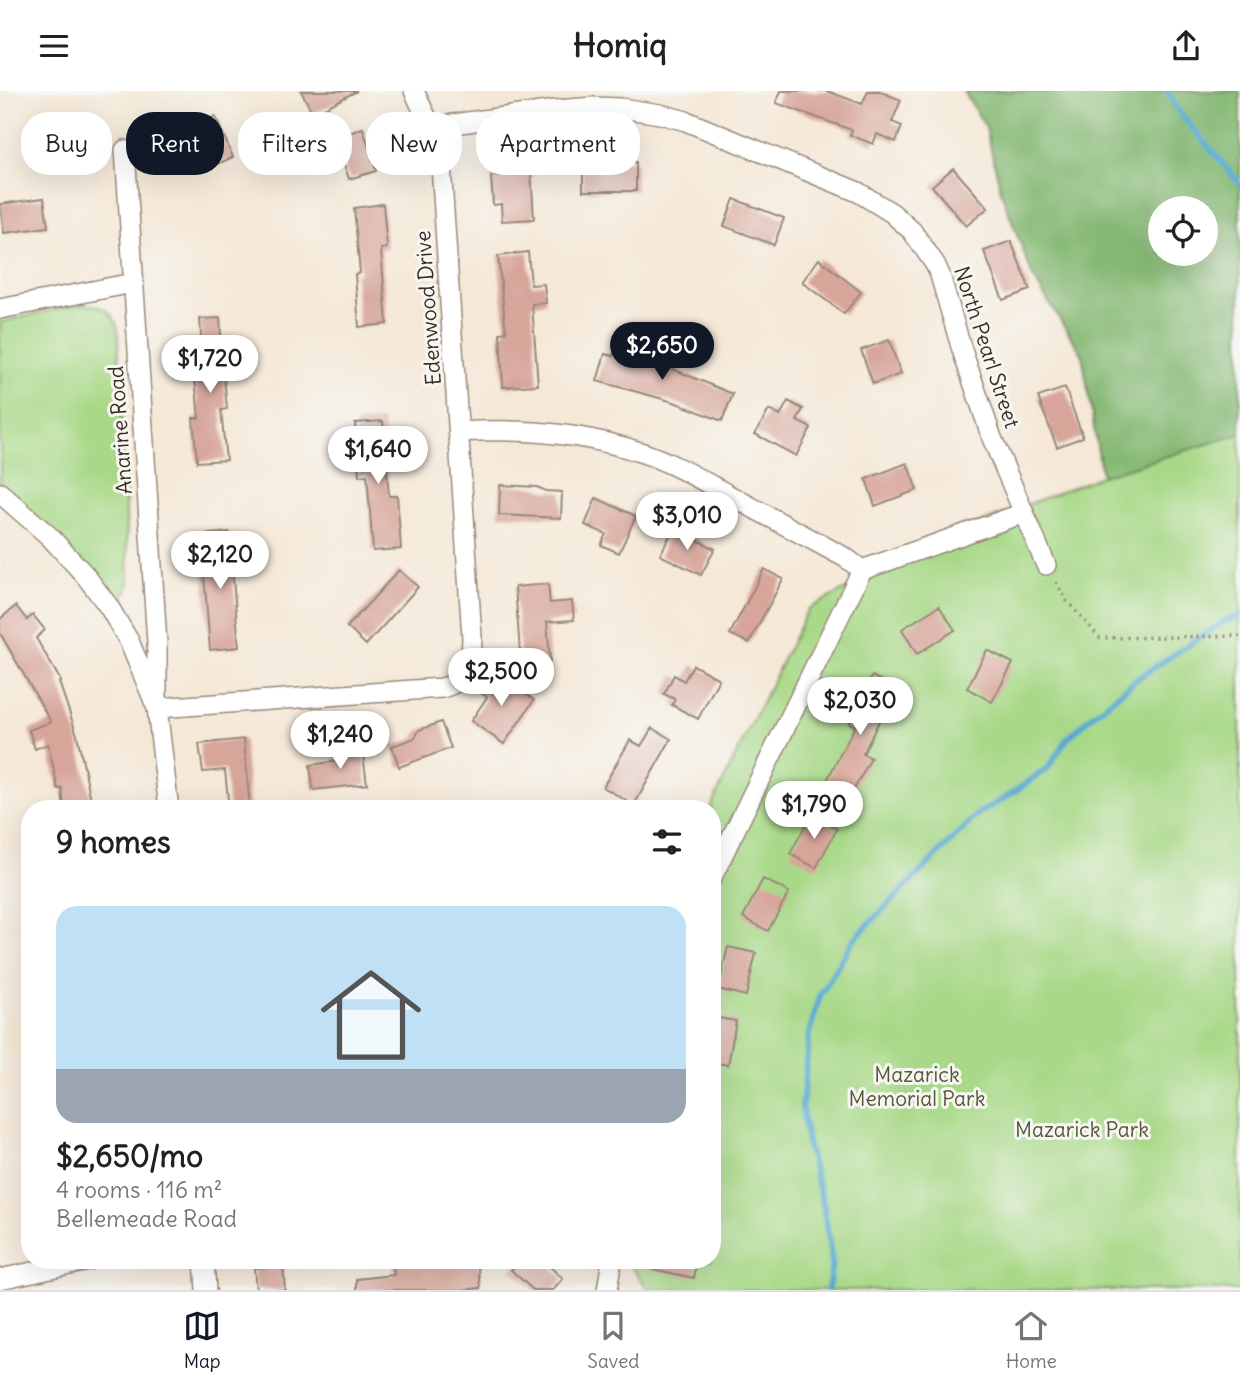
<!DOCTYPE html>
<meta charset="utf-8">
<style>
body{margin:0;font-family:Delius,sans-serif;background:#f2f2f2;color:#202124;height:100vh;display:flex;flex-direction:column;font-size:26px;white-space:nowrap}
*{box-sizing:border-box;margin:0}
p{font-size:23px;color:#757577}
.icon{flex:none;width:38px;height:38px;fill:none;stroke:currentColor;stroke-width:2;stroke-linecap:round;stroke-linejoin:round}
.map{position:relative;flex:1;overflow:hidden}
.drawer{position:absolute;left:21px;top:709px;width:700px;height:469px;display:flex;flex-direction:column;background:#fff;border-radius:28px;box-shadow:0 7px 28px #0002}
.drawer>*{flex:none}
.guide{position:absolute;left:21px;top:21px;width:700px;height:63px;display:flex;gap:14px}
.tools{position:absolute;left:1148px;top:105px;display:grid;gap:14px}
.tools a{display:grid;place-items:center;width:70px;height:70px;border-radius:50%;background:#fff;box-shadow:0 7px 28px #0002;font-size:35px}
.price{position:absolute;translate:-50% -60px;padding:0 16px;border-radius:24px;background:#fff;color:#222;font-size:23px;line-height:46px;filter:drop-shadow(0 2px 4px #0008)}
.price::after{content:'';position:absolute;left:50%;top:42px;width:21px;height:16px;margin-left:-10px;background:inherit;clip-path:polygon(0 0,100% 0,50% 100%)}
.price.active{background:#111827;color:#fff}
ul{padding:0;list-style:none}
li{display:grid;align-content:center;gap:14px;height:371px;padding:0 35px}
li+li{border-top:2px solid #e0e0e0}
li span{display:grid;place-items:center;height:217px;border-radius:21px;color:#555}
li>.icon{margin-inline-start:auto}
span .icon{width:126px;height:126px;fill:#fffc;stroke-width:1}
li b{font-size:30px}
h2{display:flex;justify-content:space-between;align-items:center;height:84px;padding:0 35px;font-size:30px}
.tag{padding:0 24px;border-radius:28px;background:#fff;box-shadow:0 7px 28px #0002;font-size:24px;line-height:63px}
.tag.active{background:#111827;color:#fff}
header{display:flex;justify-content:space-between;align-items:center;height:91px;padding:0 35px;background:#fff;font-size:32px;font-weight:800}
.dock{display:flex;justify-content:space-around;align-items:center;height:98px;border-top:2px solid #e0e0e0;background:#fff;font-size:19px;color:#757577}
.dock a{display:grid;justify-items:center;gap:4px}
.dock .active{color:#111827}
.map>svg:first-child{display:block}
</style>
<header><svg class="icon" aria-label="menu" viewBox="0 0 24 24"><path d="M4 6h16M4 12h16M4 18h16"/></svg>Homiq<svg class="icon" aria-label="share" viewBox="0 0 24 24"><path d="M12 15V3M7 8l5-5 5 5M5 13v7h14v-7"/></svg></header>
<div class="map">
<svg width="1240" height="1199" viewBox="0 0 1240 1199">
<rect width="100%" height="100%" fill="#f6f6f2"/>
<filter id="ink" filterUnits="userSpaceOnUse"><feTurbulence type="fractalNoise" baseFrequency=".0143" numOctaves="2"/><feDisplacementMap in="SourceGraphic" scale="14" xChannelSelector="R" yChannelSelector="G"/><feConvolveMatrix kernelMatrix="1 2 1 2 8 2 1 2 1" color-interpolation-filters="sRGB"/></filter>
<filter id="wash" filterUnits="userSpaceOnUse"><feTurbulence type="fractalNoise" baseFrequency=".00686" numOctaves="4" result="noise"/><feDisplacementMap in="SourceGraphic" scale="28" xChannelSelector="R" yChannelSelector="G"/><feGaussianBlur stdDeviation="1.57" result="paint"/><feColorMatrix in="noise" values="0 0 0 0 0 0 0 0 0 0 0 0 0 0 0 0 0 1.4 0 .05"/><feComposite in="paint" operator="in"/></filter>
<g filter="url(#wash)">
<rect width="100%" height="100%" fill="#f5e8d7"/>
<g fill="#a9d988" stroke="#728253" stroke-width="2" fill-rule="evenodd">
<path d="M1240,93V1199H649L627,1169H712V718L710,717L808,518L949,444L1150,366L1050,143ZM1160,117H1206V163H1160Z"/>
<path d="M79,213C99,213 114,218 118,239L129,492L127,500L122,506L112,505L0,394V231Z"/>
</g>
<path fill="#86b974" stroke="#607249" stroke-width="2" fill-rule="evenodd" d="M964,0H1240V343L1102,385L1082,263L1033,186L1001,101L986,37ZM1160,117H1206V163H1160Z"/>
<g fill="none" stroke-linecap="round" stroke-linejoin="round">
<g stroke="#56a8d1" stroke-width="6">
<polyline points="1167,0 1179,21 1240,93"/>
<polyline points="828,1199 832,1172 823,1112 807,1052 802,1015 809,943 820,905 853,849 979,722 1002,709 1048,677 1066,649 1091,626 1138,587 1223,531 1240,525"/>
</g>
</g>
<g id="blocks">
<g fill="#d7a59a">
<polygon points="301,0 357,0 313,23"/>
<polygon points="781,0 827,0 862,13 868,0 879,0 901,9 892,31 902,35 896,51 877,43 873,53 850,44 852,39 776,12"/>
<polygon points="215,25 233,66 207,78 189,38"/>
<polygon points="363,37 376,80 349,88 335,47"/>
<polygon points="530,65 534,128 502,130 501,113 493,114 491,85 499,85 498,67"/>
<polygon points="636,71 636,100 583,100 583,72"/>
<polygon points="953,77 988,117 966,135 932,95"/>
<polygon points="44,107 48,136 4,142 0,113"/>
<polygon points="734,108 784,127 774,154 724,135"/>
<polygon points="383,113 387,157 381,158 387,233 359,236 355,183 360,182 354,117"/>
<polygon points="1011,150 1030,199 1003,209 984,160"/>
<polygon points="528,161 531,194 544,193 546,212 532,213 538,294 503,296 500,242 506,241 498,165"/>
<polygon points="819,168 861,201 844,223 802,191"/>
<polygon points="220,227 222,262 227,318 221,319 226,369 197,371 193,327 199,327 194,277 203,276 200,228"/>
<polygon points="889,249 901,283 873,293 861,259"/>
<polygon points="616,255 672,270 670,277 733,303 722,330 674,311 597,290 605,263 613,265"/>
<polygon points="1065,297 1083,346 1057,356 1038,306"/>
<polygon points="788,310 803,318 797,330 811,337 796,365 755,343 769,319 780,325"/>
<polygon points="383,330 389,405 397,405 401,458 373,460 367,384 359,385 355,332"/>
<polygon points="907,372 917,399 875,415 866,388"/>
<polygon points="500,394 537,396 546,400 562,401 561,427 499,424"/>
<polygon points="596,407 636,425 619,462 601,454 606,443 585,434"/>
<polygon points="674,437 715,458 701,484 660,464"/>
<polygon points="229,441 239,556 210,559 201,444"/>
<polygon points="764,478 783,488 749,552 730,543"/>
<polygon points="399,479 418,496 366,554 347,536"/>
<polygon points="548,493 550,512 572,510 574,529 547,531 550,570 521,573 515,496"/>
<polygon points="16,515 27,529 33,524 45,539 36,547 61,590 59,591 77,644 93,718 64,718 62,697 58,698 48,653 35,658 29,639 51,631 0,542 0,528"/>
<polygon points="939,515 955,539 917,563 902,538"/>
<polygon points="987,559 1013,572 992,611 967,597"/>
<polygon points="693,574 719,588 698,628 672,614 675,608 664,603 674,584 684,590"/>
<polygon points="491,580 534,609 504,653 471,630 487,606 478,600"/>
<polygon points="872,585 895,597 863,663 871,667 850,706 825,693 855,635 849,632"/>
<polygon points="441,631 451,657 399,676 392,655 415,647 419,639"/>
<polygon points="652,637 671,648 634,714 603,696 630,649 641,655"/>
<polygon points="244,648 250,718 229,718 225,679 203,681 199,653"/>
<polygon points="362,656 367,693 313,699 310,674 338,670 336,659"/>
<polygon points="811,724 837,738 816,777 790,763"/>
<polygon points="763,788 789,801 768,840 743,826"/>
<polygon points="728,856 756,862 746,905 718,898"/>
<polygon points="712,926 736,930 728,974 712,971"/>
<polygon points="478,1169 481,1197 462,1199 357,1199 357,1188 394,1184 393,1173 412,1171 412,1175"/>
<polygon points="520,1169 543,1169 563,1188 553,1199 533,1199 511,1179"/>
<polygon points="644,1169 697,1169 694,1187 643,1176"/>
<polygon points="283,1175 285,1199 256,1199 254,1177"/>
</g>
</g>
</g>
<g filter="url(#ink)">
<use href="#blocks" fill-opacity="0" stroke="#98897a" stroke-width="2"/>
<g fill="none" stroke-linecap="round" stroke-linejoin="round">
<defs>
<g id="minor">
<polyline points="431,36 555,19 594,16 621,17 660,23 686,30 858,101 892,122 912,140 935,173 940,184 962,259 992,347 1046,474"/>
<path d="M125,59L157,552V617L442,597C471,589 471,574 472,547L441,74L431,36L414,0"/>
<polyline points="0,218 133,192"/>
<path d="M459,341C521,337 584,342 643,362C673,372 701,389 729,404C768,425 807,446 846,467L862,479"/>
<polyline points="0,402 49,445 85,484 109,516 129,550 157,617 169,718"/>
<polyline points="712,786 862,479 1024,422"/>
<polyline points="204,1169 206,1199"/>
<polyline points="0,1188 88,1169"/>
<polyline points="607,1199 612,1169"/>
</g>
</defs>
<use href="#minor" stroke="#98897a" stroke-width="22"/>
<polyline stroke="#98897a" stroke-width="3.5" stroke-dasharray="2 5" stroke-linecap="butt" points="1056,491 1067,510 1100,547 1240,545"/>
<use href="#minor" stroke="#fff" stroke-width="19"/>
</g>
</g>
<g text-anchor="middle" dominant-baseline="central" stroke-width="6" stroke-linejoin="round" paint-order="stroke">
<g font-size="21" fill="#3b2a1e" stroke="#f6f6f2">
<text transform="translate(428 217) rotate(-94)">Edenwood Drive</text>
<text transform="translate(987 256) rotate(72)">North Pearl Street</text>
<text transform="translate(120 339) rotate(-94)">Anarine Road</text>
</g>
<g font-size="21" fill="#565638" stroke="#f6f6f2">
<text x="917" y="983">Mazarick<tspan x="917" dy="24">Memorial Park</tspan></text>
<text x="1082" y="1038">Mazarick Park</text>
</g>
</g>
</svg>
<div class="tools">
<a><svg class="icon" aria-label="locate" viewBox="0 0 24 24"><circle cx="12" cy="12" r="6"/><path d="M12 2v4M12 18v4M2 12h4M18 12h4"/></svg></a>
</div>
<b class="price active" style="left:662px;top:291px">$2,650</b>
<b class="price" style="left:210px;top:304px">$1,720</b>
<b class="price" style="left:378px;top:395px">$1,640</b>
<b class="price" style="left:687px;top:461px">$3,010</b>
<b class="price" style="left:220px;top:500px">$2,120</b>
<b class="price" style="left:501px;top:617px">$2,500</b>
<b class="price" style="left:860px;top:646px">$2,030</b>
<b class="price" style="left:340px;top:680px">$1,240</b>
<b class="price" style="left:814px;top:750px">$1,790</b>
<div class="guide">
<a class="tag">Buy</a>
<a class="tag active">Rent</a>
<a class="tag">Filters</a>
<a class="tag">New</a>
<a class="tag">Apartment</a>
</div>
<section class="drawer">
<h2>9 homes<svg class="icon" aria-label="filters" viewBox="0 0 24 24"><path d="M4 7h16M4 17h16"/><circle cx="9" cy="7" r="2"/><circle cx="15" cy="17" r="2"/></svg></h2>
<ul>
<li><span style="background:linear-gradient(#bfe0f5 75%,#9aa5b1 0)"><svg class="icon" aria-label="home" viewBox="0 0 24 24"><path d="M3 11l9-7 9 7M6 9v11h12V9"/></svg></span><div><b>$2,650/mo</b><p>4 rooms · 116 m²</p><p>Bellemeade Road</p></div></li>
</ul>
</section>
</div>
<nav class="dock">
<a class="active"><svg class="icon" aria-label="map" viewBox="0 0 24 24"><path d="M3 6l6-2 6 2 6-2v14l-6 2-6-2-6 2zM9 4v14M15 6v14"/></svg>Map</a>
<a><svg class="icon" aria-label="saved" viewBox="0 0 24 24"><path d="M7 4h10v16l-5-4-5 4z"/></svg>Saved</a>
<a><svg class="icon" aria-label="home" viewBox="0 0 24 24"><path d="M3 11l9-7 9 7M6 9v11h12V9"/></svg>Home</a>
</nav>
